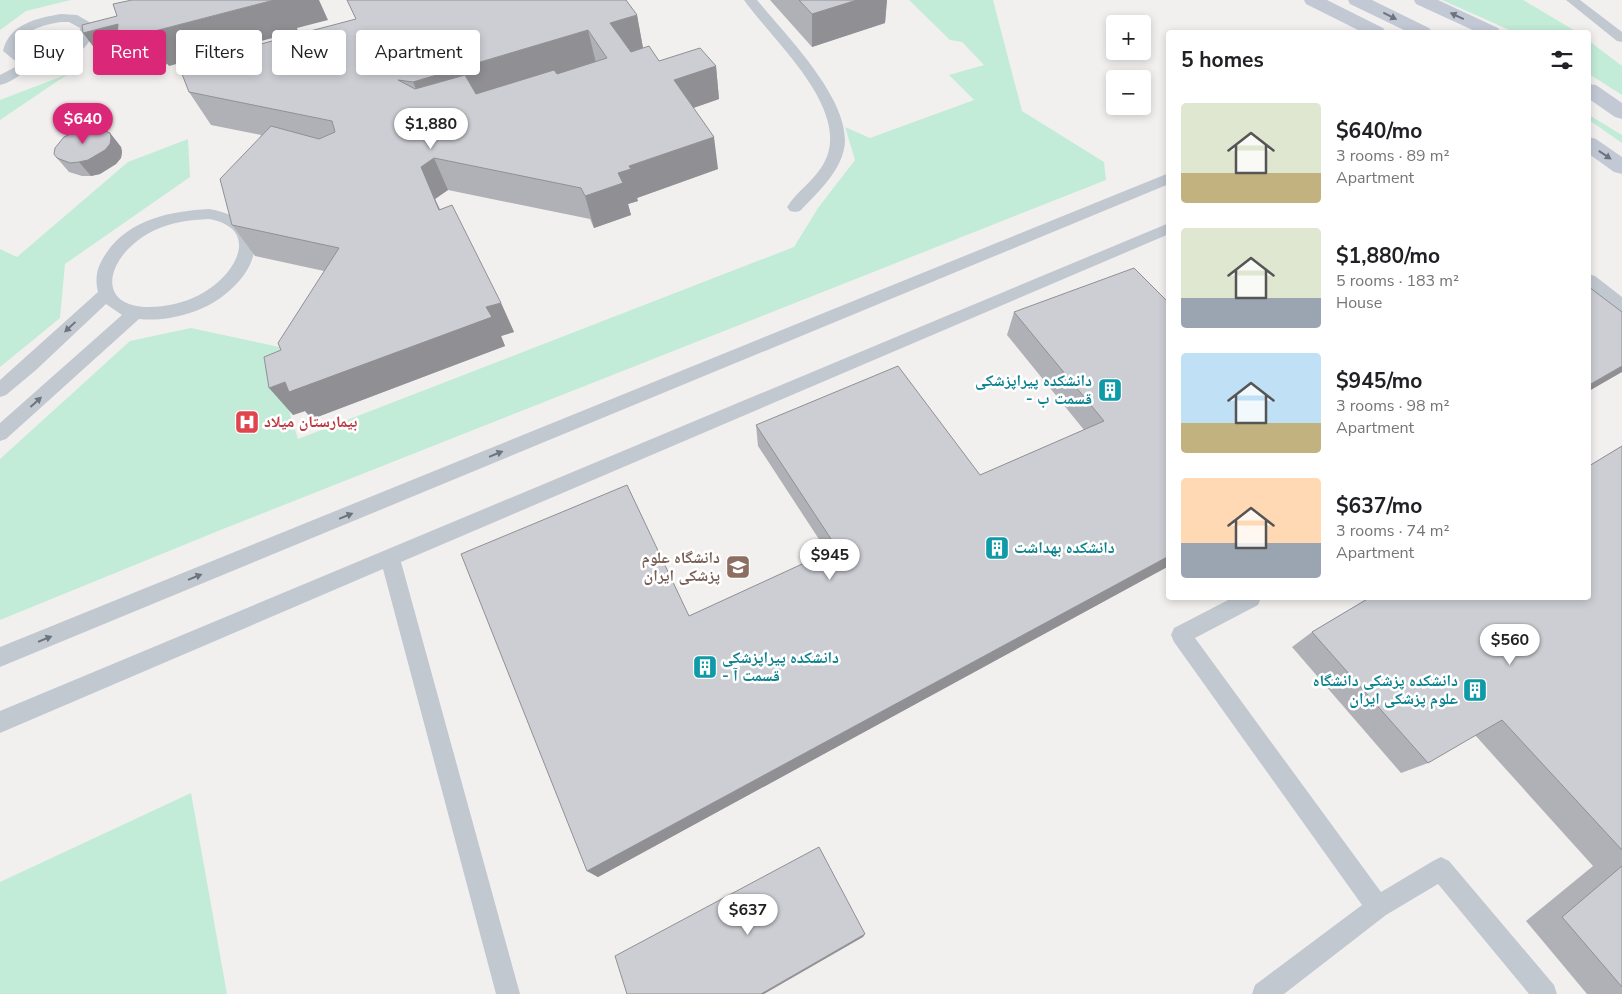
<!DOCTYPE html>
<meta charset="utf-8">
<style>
body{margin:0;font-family:"Nunito Sans","Noto Naskh Arabic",sans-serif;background:#f2f2f2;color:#202124;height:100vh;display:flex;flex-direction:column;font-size:19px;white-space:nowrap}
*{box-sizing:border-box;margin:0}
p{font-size:16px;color:#757577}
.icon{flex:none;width:28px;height:28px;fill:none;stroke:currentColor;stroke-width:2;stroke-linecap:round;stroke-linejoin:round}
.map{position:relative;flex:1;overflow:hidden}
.drawer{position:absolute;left:1166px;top:30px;width:425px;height:570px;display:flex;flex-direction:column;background:#fff;border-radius:5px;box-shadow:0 2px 8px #0003}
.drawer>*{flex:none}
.hud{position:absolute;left:15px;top:30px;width:475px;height:45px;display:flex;gap:10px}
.fabs{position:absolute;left:1106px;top:15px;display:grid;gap:10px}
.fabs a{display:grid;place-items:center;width:45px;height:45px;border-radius:5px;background:#fff;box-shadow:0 2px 8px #0003;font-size:25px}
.price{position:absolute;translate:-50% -42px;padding:0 11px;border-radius:18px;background:#fff;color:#222;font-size:16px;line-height:32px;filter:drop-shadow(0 1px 2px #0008)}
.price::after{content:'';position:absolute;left:50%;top:30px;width:15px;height:11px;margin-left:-8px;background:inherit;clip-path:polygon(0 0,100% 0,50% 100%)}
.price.current{background:#db2777;color:#fff}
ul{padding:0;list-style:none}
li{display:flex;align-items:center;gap:15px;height:125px;padding:0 15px}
li span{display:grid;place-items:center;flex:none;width:140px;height:100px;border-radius:5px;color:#555}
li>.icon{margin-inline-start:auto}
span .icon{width:60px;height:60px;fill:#fffc;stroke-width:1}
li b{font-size:21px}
h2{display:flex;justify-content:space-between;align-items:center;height:60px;padding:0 15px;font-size:21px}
.pill{padding:0 18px;border-radius:5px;background:#fff;box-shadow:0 2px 8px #0003;font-size:18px;line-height:45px}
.pill.current{background:#db2777;color:#fff}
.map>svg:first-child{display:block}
</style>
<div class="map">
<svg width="1622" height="994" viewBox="0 0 1622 994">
<rect width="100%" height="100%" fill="#f2f0ef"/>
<g fill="#c2ecd7">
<polygon points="0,0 71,0 26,11 0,30"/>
<polygon points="909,0 993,0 1022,111 1104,162 1106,180 223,529 0,620 0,459 130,341 191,328 302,352 280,382 298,439 794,247 818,208 855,160 845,127 870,138 974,100 949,75 984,65 962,42 950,40"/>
<polygon points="1442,0 1523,0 1577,32 1514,32"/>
<polygon points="1589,41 1622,66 1622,95 1589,74"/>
<polygon points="68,74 0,120 0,100"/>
<polygon points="1589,115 1622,135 1622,143 1589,120"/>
<polygon points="188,139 190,177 65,264 60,318 0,367 0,249 17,257 128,162"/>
<polygon points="191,793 227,994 0,994 0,882"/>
</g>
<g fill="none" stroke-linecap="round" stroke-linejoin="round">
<g fill="#c1c8d0" fill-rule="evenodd">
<path d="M744,0H757C785,34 846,95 845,141C844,169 818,192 800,211L795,212L790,211L787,207C797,191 815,180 824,163C853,110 772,40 744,0Z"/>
<polygon points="1566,0 1580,0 1622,32 1622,42 1617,41"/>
<path d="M61,14L77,15L91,23L93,36C76,63 64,57 39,65C25,69 14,82 0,85V75L23,63L14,60L3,51C9,24 37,18 61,14ZM61,22H69L80,28C79,55 36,64 17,50C21,30 43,25 61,22Z"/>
<polygon points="1169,173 1169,184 0,667 0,647"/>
<path d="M209,209C269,219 265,264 223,296C201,313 167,322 139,319L6,439L0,441V423L122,315L106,304L36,370L6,395L0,397V380L98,292C94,276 98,265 107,252C130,219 171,211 209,209ZM209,219C258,228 239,269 209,289C196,298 180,304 163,306C91,315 103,256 153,231C171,222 190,220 209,219Z"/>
<polygon points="1169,223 1169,234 401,562 520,994 496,994 383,569 0,733 0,711"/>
<polygon points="1589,274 1595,276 1622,297 1622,312 1616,310 1589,289"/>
<polygon points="1232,598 1261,598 1258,605 1195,638 1381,892 1433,861 1441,857 1449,861 1554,985 1557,994 1529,994 1438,884 1386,915 1284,994 1252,994 1255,985 1362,905 1174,642 1171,635 1174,628"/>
</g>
<g fill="#c2c9d5" fill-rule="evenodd">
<polygon points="1304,0 1327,0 1383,28 1386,32 1362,32 1306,4"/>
<polygon points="1348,0 1372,0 1429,28 1432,32 1408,32 1350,4"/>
<polygon points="1414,0 1438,0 1498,28 1501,32 1477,32 1416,4"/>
<polygon points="1589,84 1596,85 1622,103 1622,119 1615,117 1589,99"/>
<polygon points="1589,137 1596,139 1622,157 1622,174 1614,172 1589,154"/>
</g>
</g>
<g fill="#b0b1b6">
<polygon points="770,0 887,0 885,23 812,47"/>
<polygon points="637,15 643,48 659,61 716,66 719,99 693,108 718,169 637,198 638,201 628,204 631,215 594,228 590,219 448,190 435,199 440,209 501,303 514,332 501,336 505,346 312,419 305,411 293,415 281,350 324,271 255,256 232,225 261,135 211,125 189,92"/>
<polygon points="110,133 121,147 122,152 121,158 116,164 100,174 91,176 82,176 69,172 57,158"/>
<polygon points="1169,303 1169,566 598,877 587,871 689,616 828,553 758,446 756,425 980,475 1084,430 1007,335 1014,312"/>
<polygon points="1622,446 1622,994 1587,994 1526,921 1593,866 1475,735 1428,763 1401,773 1292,647 1312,632"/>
</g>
<g fill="#909094">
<polygon points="274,0 319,0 328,20 297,28 298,31 169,66 147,33"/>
<polygon points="857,0 887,0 885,23 812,47 812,14"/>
<polygon points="637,15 643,48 617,56 610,23"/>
<polygon points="118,24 145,31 168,64 141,71 133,60 108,66 83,33"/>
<polygon points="588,30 596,63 427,115 413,82"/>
<polygon points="716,66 719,99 679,113 674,80"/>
<polygon points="110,133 121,147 122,152 121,158 116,164 100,174 91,176 79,162"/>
<polygon points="714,137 718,169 637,198 638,201 628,204 631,215 594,228 585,196 618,173 629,166"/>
<polygon points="434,158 448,190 435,199 453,241 439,210 421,167"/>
<polygon points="501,303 514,332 501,336 505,346 312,419 305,411 293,415 269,388 486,307"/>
<polygon points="1622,366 1622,372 1589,391 1589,385"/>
<polygon points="1169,556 1169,566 598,877 587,871"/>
<polygon points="865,934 863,937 764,994 761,994"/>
</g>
<g fill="#cdced4" stroke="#909094" fill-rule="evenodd">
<polygon points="132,0 274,0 147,33 145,31 117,38 118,24 83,33 82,25 117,16 113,4"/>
<path d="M347,0H626L637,15L610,23L631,52L649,46L659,61L700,48L716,66L674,80L714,137L629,166L631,169L618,173L623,183L585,196L581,188L434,158L421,167L439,210L452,205L501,303L486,307L492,317L289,392L285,382L269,388L264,357L281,350L278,343L339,248L232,225L220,179L271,126L319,139L335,132L332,121L189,92L182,74L198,70L196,61L356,19ZM588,30L607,58L557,74L554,70L476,94L465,75L415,89L398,80L413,82Z"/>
<polygon points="799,0 857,0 812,14"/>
<polygon points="98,128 110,133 111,138 110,144 105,150 88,160 79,162 70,163 57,158 54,154 55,148 64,137 81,129"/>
<polygon points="1134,268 1169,303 1169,556 587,871 461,554 627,485 689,616 837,548 756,425 898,366 980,475 1104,421 1014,312"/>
<polygon points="1589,287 1622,312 1622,366 1589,385"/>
<polygon points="1622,446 1622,850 1502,720 1428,763 1312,632 1369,598 1589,598 1589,466"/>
<polygon points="819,847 865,934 761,994 627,994 615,956"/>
<polygon points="1622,866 1622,987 1562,917"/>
</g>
<defs><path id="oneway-solid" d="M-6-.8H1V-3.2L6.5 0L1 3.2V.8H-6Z" transform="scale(1.25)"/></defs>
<g fill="#6d7480">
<use href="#oneway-solid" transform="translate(1390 16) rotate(27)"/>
<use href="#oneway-solid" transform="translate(1457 16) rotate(-155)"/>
<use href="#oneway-solid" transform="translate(1605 155) rotate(34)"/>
</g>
<g fill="#6d747e">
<use href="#oneway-solid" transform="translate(70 327) rotate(137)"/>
<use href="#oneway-solid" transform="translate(36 402) rotate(-42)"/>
<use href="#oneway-solid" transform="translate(496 454) rotate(-22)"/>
<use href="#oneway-solid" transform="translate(346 516) rotate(-22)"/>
<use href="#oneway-solid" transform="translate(195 577) rotate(-22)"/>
<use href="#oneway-solid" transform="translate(45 639) rotate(-22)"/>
</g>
<defs>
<symbol id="building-square" viewBox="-11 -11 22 22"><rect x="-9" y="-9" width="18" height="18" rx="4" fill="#0f9aa8" stroke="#fff"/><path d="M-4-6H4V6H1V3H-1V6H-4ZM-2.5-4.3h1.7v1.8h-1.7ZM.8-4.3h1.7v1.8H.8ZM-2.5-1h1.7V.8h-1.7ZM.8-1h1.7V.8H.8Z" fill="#fff"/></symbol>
<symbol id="hospital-square" viewBox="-11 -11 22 22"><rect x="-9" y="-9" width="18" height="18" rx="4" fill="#e0444e" stroke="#fff"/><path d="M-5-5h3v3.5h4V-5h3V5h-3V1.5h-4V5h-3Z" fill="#fff"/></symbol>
<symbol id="university-square" viewBox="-11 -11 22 22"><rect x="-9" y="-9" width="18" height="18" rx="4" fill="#8d6e63" stroke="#fff"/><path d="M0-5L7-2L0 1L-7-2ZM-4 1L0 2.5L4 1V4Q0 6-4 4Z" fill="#fff"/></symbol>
</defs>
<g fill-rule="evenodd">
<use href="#building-square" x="1096" y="376" width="28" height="28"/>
<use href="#hospital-square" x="233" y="408" width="28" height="28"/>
<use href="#building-square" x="983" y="534" width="28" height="28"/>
<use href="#university-square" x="724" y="553" width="28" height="28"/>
<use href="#building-square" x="691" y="653" width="28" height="28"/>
<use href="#building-square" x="1461" y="676" width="28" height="28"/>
</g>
<g text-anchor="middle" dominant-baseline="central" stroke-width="5" stroke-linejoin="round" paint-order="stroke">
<g font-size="16" font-weight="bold" fill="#0d838f" stroke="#fff" text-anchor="end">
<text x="1092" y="381">دانشکده پیراپزشکی<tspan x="1092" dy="18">- قسمت ب</tspan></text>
<text x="1014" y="548" text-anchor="start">دانشکده بهداشت</text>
<text x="722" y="658" text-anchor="start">دانشکده پیراپزشکی<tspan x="722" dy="18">- قسمت آ</tspan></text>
<text x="1458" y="681">دانشکده پزشکی دانشگاه<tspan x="1458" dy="18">علوم پزشکی ایران</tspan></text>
</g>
<g font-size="16" font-weight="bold" fill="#be3a42" stroke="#fff" text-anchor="start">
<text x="264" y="422">بیمارستان میلاد</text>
</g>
<g font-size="16" font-weight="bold" fill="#785e54" stroke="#fff" text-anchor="end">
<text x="720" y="558">دانشگاه علوم<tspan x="720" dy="18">پزشکی ایران</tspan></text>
</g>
</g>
</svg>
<div class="fabs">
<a>+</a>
<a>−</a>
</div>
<b class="price current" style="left:83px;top:145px">$640</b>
<b class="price" style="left:431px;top:150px">$1,880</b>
<b class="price" style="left:830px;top:581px">$945</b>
<b class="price" style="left:1510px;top:666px">$560</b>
<b class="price" style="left:748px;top:936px">$637</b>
<div class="hud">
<a class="pill">Buy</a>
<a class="pill current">Rent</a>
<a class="pill">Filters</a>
<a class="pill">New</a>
<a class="pill">Apartment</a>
</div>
<section class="drawer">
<h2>5 homes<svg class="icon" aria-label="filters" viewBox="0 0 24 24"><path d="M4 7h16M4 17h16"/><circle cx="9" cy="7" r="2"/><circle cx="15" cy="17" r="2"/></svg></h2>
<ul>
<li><span style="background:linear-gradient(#dfe7d0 70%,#c2b280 0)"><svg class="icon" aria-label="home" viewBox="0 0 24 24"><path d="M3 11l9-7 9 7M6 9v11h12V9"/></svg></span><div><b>$640/mo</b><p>3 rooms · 89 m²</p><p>Apartment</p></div></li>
<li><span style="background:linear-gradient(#dfe7d0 70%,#9aa5b1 0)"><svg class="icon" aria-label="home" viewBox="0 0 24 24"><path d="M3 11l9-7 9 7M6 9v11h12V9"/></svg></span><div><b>$1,880/mo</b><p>5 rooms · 183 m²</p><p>House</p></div></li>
<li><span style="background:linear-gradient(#bfe0f5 70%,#c2b280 0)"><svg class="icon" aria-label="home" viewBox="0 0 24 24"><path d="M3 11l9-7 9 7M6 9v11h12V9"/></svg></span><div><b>$945/mo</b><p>3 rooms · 98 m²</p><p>Apartment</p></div></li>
<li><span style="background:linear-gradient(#ffd9b3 65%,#9aa5b1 0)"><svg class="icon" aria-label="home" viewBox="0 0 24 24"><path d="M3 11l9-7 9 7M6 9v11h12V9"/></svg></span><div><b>$637/mo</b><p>3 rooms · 74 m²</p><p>Apartment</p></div></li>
</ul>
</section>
</div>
